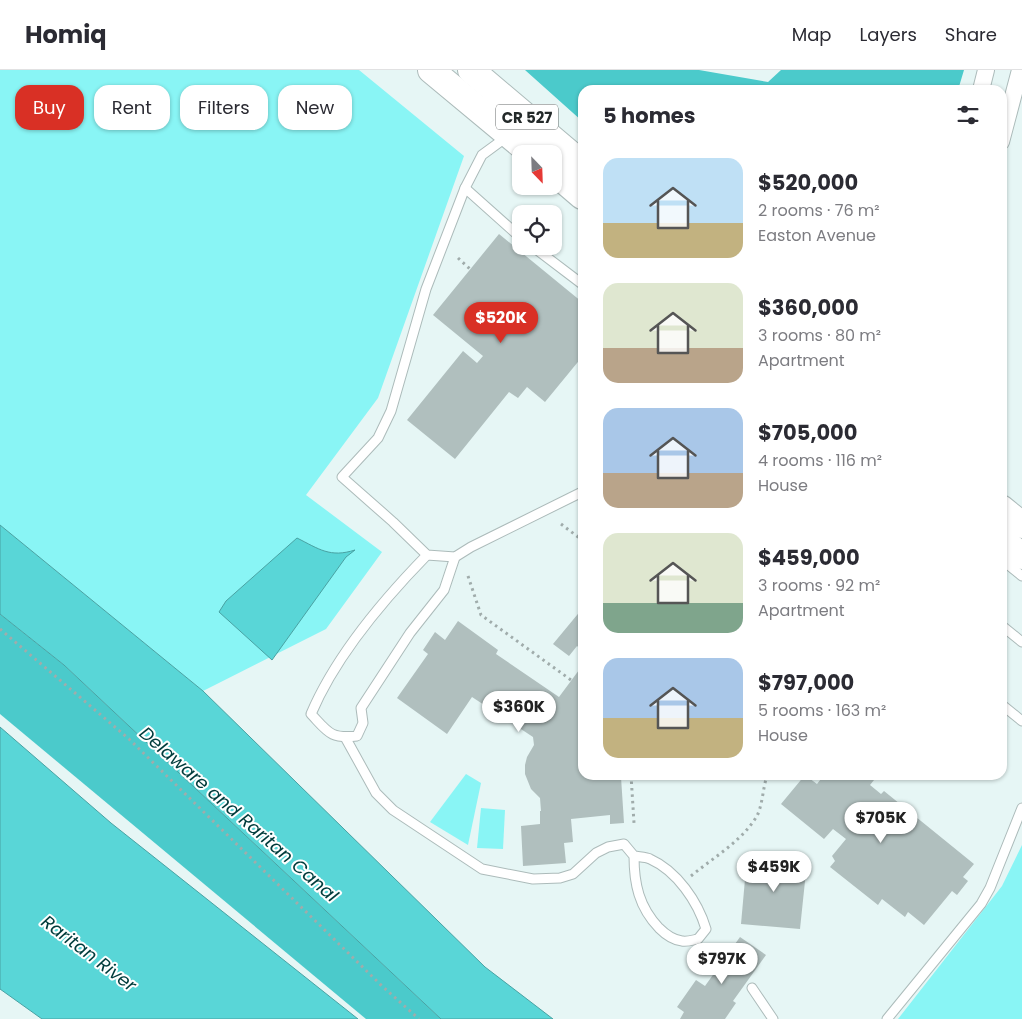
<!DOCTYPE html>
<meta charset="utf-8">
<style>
body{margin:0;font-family:Poppins,sans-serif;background:#f2f2f3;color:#2b2b33;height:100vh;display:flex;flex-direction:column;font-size:19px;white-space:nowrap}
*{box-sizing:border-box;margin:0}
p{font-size:16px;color:#7c7c81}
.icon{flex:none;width:28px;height:28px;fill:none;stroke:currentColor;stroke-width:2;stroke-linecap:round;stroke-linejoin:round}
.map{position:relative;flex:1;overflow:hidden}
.panel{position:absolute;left:578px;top:15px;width:429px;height:695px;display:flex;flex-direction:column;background:#fff;border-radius:15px;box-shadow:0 1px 4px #0004}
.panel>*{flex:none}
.guide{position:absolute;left:15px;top:15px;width:475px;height:45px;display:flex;gap:10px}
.needle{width:32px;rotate:157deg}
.buttons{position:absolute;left:512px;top:75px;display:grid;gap:10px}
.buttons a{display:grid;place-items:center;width:50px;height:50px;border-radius:10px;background:#fff;box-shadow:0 1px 4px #0004;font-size:25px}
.price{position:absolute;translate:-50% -42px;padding:0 11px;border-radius:18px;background:#fff;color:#222;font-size:16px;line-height:32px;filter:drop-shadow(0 1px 2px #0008)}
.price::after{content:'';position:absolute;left:50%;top:30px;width:15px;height:11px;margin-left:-8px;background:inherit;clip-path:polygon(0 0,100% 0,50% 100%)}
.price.current{background:#d93025;color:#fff}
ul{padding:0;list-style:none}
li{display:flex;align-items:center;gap:15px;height:125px;padding:0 25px}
li span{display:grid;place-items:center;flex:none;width:140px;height:100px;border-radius:15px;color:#555}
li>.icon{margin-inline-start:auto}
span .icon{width:60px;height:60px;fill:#fffc;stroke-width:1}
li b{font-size:21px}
h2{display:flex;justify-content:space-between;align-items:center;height:60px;padding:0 25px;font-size:21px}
.tag{padding:0 18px;border-radius:15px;background:#fff;box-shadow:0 1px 4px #0004;font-size:18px;line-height:45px}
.tag.current{background:#d93025;color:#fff}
header{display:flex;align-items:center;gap:30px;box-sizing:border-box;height:70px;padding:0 25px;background:#fff;border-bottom:1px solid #e1e1e2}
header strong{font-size:24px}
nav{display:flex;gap:28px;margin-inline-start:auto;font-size:18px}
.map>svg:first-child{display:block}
</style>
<header>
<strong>Homiq</strong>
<nav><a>Map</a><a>Layers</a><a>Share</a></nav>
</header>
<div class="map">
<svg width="1022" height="949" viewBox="0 0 1022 949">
<rect width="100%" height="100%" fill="#e6f6f5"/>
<g fill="#89f5f5">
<polygon points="0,0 359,0 464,86 378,328 306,425 382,482 326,559 203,621 0,455"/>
<polygon points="466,704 481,713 468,775 430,752"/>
<polygon points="481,738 505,740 503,779 477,778"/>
<polygon points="1022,775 1022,949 898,949 1002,816"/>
</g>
<g fill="#4bcacb">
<polygon points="525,0 699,0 768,12 781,0 964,0 958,20 582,20 582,51"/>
<polygon points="0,544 64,595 441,949 366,949 0,644"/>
</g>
<g fill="#59d6d7" stroke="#49a2a3">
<polygon points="0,455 203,621 485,897 553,949 441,949 64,595 0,544"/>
<path d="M297,468C319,479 330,488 355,480L346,487L272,590L219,542L226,531Z"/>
<polygon points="0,657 111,753 358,949 42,949 0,919"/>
</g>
<g fill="#b0bfbe">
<polygon points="499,164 582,232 582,287 545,332 527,317 518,328 509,322 455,389 407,350 463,281 477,293 483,286 433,245"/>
<polygon points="582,539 582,580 577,576 569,586 553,574"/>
<polygon points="458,551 498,580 496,584 559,627 582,596 582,705 596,705 595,708 621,707 624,753 610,754 610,745 571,749 573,772 564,773 566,793 523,796 521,756 540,754 540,741 541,741 540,728 531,719 525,704 525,695 527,687 534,675 533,667 472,627 447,664 397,628 428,584 423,580 435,562 445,570"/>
<polygon points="805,705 817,714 824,705 878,705 870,715 881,724 884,721 974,794 963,807 968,811 957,825 952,821 924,855 908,842 905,847 882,829 878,835 830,797 835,791 832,786 846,769 833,759 824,769 781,734"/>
<polygon points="747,787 807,792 800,859 741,854"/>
<polygon points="740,867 766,885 733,931 736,933 725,949 680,949 684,942 677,937 696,910 705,916"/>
</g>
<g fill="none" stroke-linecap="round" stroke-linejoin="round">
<defs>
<g id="lane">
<polyline points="508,66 482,85 465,118 426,219 391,341 378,368 342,407 393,452 427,485 455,487 471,477 582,422"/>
<polyline points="465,118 521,168"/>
<polyline points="532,176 582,214"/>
<path d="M427,485C383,530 336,585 311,644C328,662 330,669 357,666L363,653L361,638L410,563L444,520L455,487"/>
<polyline points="1001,489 1022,506"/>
<polyline points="1001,555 1022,572"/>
<polyline points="1001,634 1022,651"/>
<path d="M345,667L376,723L393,740L482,799L533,809L560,808L573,804L596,783L608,777L624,774L634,786C634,814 639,837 659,858C665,864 673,870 682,871C687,872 693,870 698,869L706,859C698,832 677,801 650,789C646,787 639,787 634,786"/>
<polyline points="752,918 773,949"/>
<polyline points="887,949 981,834 990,818 1022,738"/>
</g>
<g id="street">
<polyline points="981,20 986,0"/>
<polyline points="1001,72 1020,0"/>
</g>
<g id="primary">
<polyline points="431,0 532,84"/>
<polyline points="471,0 582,94"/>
<polyline points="554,102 582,126"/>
<polyline points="1001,438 1022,455"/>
<polyline points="1001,469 1022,486"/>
</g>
</defs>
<use href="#lane" stroke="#acbbba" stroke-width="11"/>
<use href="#street" stroke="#acbbba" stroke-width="18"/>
<use href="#primary" stroke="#acbbba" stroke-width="28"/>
<g stroke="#a0acab" stroke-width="3" stroke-dasharray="2.5 4" stroke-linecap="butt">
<polyline points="458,188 470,199"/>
<polyline points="561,454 582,470"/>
<polyline points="468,506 481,545 571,610"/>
<polyline points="0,559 129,669 382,916 419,949"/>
<polyline points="631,705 634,753"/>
<path d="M691,806C714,787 741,772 757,746C762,736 763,720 766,709L771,705"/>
</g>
<use href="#lane" stroke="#fff" stroke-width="9"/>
<use href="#street" stroke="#fff" stroke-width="16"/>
<use href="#primary" stroke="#fff" stroke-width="26"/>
</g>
<g text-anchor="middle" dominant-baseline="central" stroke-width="4" stroke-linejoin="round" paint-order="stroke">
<rect fill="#fff" stroke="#656969" stroke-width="1" x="496" y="34.5" width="62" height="25" rx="4"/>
<g font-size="15" font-weight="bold" fill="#232929">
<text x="527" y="47">CR 527</text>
</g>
<g font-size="18" font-style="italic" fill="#003c3c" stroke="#fff">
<text transform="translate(239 744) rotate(41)">Delaware and Raritan Canal</text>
<text transform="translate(89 883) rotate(37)">Raritan River</text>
</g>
</g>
</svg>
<div class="buttons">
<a><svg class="needle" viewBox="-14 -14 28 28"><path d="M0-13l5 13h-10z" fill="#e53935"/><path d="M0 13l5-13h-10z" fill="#7c7c81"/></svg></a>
<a><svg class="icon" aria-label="locate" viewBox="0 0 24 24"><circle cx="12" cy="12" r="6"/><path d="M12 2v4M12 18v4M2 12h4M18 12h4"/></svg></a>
</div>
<b class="price current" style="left:501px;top:274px">$520K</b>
<b class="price" style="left:519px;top:663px">$360K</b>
<b class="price" style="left:881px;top:774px">$705K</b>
<b class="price" style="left:774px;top:823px">$459K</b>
<b class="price" style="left:722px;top:915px">$797K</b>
<div class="guide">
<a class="tag current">Buy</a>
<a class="tag">Rent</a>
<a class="tag">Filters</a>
<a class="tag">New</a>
</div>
<section class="panel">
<h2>5 homes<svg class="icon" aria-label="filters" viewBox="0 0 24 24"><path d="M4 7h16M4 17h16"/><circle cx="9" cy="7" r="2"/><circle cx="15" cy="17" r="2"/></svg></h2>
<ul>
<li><span style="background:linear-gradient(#bfe0f5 65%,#c2b280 0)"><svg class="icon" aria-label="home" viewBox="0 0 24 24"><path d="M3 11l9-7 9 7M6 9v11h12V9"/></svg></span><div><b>$520,000</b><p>2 rooms · 76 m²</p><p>Easton Avenue</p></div></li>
<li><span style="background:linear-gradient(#dfe7d0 65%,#b9a48a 0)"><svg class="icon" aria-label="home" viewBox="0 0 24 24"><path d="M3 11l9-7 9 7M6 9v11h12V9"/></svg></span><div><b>$360,000</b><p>3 rooms · 80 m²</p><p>Apartment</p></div></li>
<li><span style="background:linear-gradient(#a9c7e8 65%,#b9a48a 0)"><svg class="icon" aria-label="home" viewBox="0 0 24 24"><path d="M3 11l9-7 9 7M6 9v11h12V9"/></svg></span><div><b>$705,000</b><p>4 rooms · 116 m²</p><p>House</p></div></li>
<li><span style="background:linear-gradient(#dfe7d0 70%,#7fa58c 0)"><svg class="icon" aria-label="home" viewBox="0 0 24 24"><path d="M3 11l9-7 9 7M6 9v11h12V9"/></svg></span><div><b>$459,000</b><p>3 rooms · 92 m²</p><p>Apartment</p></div></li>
<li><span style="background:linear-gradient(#a9c7e8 60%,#c2b280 0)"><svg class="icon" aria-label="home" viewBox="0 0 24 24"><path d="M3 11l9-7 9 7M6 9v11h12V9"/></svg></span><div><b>$797,000</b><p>5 rooms · 163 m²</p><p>House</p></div></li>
</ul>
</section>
</div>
